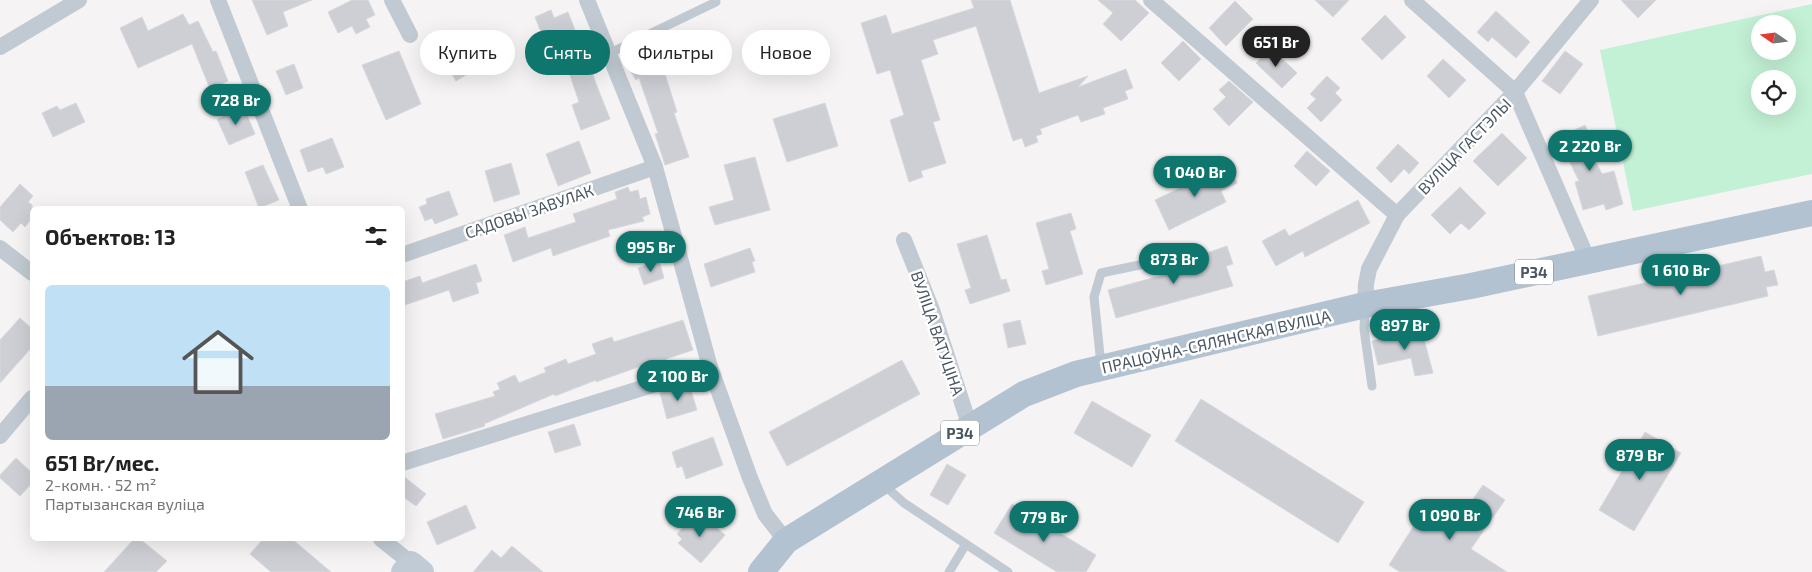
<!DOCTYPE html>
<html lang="ru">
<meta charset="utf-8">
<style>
body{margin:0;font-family:"Exo 2",sans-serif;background:#f2f2f2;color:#222;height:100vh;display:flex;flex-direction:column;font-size:19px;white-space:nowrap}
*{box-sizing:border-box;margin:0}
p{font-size:16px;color:#767676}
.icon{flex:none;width:28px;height:28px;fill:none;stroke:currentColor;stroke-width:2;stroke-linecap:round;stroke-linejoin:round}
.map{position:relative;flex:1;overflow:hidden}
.details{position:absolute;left:30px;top:206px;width:375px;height:335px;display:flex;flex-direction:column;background:#fff;border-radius:8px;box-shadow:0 5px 20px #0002}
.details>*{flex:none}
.guide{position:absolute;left:420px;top:30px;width:475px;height:45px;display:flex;gap:10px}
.needle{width:32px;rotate:284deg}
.controls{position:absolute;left:1751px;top:15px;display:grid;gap:10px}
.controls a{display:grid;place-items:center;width:45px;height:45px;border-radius:50%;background:#fff;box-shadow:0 5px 20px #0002;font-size:25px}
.price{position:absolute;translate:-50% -42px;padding:0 11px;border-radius:18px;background:#0f766e;color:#fff;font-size:16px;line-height:32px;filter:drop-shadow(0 1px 2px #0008)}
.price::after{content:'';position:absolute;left:50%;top:30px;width:15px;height:11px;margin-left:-8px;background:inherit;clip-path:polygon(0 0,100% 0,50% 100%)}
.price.active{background:#222;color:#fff}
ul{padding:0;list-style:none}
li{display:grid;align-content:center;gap:10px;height:265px;padding:0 15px}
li+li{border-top:1px solid #e0e0e0}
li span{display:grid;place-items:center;height:155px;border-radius:8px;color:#555}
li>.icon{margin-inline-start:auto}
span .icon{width:90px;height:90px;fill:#fffc;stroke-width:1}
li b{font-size:21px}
h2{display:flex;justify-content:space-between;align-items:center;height:60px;padding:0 15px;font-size:21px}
.pill{padding:0 18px;border-radius:22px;background:#fff;box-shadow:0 5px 20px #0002;font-size:18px;line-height:45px}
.pill.active{background:#0f766e;color:#fff}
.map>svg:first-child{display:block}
</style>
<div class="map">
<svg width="1812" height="572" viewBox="0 0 1812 572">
<rect width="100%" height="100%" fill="#f5f3f3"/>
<path fill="#c3f1d5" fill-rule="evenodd" d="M1812,4V174L1633,211L1600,50ZM1760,24H1788V51H1760ZM1760,79H1788V106H1760Z"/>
<g fill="#cdcfd5" stroke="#d7d9de">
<polygon points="252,0 312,0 283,12 288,26 267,35"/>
<polygon points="352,0 368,0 375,15 366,19 370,27 356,34 352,26 338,33 328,12"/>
<polygon points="971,0 1010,0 1039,93 1088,76 1078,87 1126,69 1133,88 1125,91 1128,99 1103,108 1105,114 1081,122 1078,115 1040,129 1042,134 1036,136 1038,142 1025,147 1022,138 1013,141 976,26 933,40 938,54 921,60 940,120 933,122 946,163 921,171 923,177 909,182 890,120 904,115 890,70 877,74 861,23 886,15 892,34 974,8"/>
<polygon points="1098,0 1135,0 1149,13 1121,41 1103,24 1113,13"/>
<polygon points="1315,0 1349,0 1333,17"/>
<polygon points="1621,0 1656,0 1638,18"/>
<polygon points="1235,1 1253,19 1226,46 1209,28"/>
<polygon points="551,10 554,18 568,12 575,30 545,42 535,17"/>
<polygon points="1496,11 1530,42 1516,58 1492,37 1488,42 1477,32"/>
<polygon points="183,14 189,25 198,21 213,52 216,51 228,81 210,89 192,44 138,68 120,28 142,17 148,31"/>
<polygon points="1385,15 1406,37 1382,60 1361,39"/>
<polygon points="479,31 490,50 485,53 489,61 456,81 440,54"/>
<polygon points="1183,41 1201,59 1179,81 1161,63"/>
<polygon points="1271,48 1297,73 1282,88 1256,63"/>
<polygon points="399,51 421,104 386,120 362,65"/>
<polygon points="1565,51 1583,64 1560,94 1542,81"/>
<polygon points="655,54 665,74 677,112 674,113 689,157 665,165 655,134 658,133 639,78 636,80 629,68"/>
<polygon points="588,56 595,81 610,119 581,130 572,105 579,102 566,63"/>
<polygon points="1443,59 1466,80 1449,98 1427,76"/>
<polygon points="294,64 303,88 286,95 276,71"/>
<polygon points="1327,76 1340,88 1335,93 1342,100 1321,122 1307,108 1316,99 1310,94"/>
<polygon points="1229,81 1253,102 1229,126 1213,109 1226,97 1219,90"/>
<polygon points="76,103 85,122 53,137 42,113 57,106 60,110"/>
<polygon points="825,103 838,146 787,162 773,119"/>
<polygon points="244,108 255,134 229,145 217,119"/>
<polygon points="1585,125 1595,146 1589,149 1602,174 1614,171 1623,204 1606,210 1604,204 1583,210 1575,182 1579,181 1558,138"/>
<polygon points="1502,133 1527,158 1498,186 1473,161"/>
<polygon points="332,138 344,167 326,174 323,167 308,172 300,150"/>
<polygon points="579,141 591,173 558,186 546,154"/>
<polygon points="1398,144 1419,163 1409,174 1404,169 1391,183 1376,168"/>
<polygon points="1307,151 1330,171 1316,186 1294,166"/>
<polygon points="755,157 770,210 715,225 709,207 734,200 724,165"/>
<polygon points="511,163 520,194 494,202 485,171"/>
<polygon points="263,165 279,200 259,208 245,172"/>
<polygon points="1228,165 1237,183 1221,191 1226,202 1169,230 1155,200"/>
<polygon points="20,184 33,196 28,202 32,205 32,218 25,227 21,223 13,232 0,220 0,207"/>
<polygon points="628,187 630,192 638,190 640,199 646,197 650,214 642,217 644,221 608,230 610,236 553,256 551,248 513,262 504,235 525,227 528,238 576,222 573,214 617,199 615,192"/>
<polygon points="1460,187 1486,213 1469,230 1461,223 1450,234 1431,215"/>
<polygon points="449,191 458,215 435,224 432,218 425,221 419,207 427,204 426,199"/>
<polygon points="1358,200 1370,223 1305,257 1303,251 1276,266 1262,241 1285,229 1289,236"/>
<polygon points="1071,213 1076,229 1070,231 1083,274 1046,285 1042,271 1049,269 1036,223"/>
<polygon points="987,235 1001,280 1006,279 1010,291 970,304 965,290 971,288 957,244"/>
<polygon points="1227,246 1233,264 1226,266 1233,286 1116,318 1108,290 1204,264 1201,255"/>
<polygon points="750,248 755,261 752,262 755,272 711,287 704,264"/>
<polygon points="1761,256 1765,272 1774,270 1778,285 1766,287 1768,296 1598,336 1588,296"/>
<polygon points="659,260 664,278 644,285 638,268"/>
<polygon points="476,264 482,281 476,283 479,293 453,302 449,290 402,306 402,282 420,276 422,283"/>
<polygon points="20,318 32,329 32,347 0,383 0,340"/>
<polygon points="683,320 693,350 666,359 667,362 643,370 641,366 596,382 596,380 555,396 554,394 484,424 485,426 443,439 435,414 495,396 493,392 500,389 497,383 515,375 519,383 546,372 544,368 566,359 568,364 596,354 592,344 612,337 614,342"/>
<polygon points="1020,320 1026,344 1008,348 1003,324"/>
<polygon points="1421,328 1433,373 1415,376 1411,358 1378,365 1372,341"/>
<polygon points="902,360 920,394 787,466 769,432"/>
<polygon points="689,384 697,410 667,419 660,393"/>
<polygon points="1201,399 1364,502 1338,543 1175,441"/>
<polygon points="1092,401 1151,435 1132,467 1074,433"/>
<polygon points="574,424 581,445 555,453 548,432"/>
<polygon points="1645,432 1681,453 1634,531 1599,510"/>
<polygon points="713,437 723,465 686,479 682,466 677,468 672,452"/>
<polygon points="16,458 32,473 32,483 20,496 0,478 0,475"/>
<polygon points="947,464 966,475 948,505 930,495"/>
<polygon points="402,475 426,494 416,506 402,496"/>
<polygon points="1483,485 1505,500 1471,549 1507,572 1400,572 1389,565 1420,516 1448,534"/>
<polygon points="1012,504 1096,555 1086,572 1057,572 994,533"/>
<polygon points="466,505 476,528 437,545 427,522"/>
<polygon points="702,515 725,535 701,563 678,543 682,539 677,534 692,517 697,521"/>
<polygon points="134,539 140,539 167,561 156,572 104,572"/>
<polygon points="263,539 292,539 331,572 271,572 250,554"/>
<polygon points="512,546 543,572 473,572 492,550 501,558"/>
</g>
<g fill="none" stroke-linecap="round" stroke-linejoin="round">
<g stroke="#c1cad2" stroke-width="9">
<polyline points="610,53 716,2"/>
<polyline points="1365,307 1364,329 1372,386"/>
<polyline points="1101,365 1094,297 1101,273 1154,262"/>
<polyline points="884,485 904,503 1008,572"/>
<polyline points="949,572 966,544"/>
</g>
<g stroke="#c1cad2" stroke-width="16">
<polyline points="218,0 300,209"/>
<polyline points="392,0 410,35"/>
<polyline points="587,0 655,167 710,367 750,478 765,514 786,541"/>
<polyline points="1151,0 1397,215"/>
<polyline points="1412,0 1515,92 1588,260"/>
<polyline points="0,47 79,0"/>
<polyline points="904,240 932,310 970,427"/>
<polyline points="0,248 32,273"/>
<polyline points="402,255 655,167"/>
<polyline points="1365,305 1366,284 1369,269 1397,215 1515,92 1591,0"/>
<polyline points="0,436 32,398"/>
<polyline points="402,463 710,367"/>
<polyline points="381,539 411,563"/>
</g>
<polyline stroke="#c1cbd6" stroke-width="24" points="403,572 411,563 422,572"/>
<polyline stroke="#b3c2d1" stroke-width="26" points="761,572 786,541 1024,394 1076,374 1365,305 1471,286 1812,213"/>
</g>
<g text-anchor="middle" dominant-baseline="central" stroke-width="5" stroke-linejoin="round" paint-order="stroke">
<g fill="#fff" stroke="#808990" stroke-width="1">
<rect x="1515" y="259.5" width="38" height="25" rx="4"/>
<rect x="941" y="420.5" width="38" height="25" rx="4"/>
</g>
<g font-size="15" font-weight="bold" fill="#4a5661">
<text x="1534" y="272">Р34</text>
<text x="960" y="433">Р34</text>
</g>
<g font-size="16" fill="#4a5661" stroke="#fff">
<text transform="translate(1464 146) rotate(-46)">ВУЛІЦА ГАСТЭЛЫ</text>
<text transform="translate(529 211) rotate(-19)">САДОВЫ ЗАВУЛАК</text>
<text transform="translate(938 333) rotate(71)">ВУЛІЦА ВАТУЦІНА</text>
<text transform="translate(1216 341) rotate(-13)">ПРАЦОЎНА-СЯЛЯНСКАЯ ВУЛІЦА</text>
</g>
</g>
</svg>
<div class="controls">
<a><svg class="needle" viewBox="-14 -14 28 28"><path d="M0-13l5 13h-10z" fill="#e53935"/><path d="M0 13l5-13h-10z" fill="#767676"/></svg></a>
<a><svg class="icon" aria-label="locate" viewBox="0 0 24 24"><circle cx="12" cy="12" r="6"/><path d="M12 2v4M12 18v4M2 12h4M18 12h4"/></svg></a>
</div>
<b class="price active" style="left:1276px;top:68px">651 Br</b>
<b class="price" style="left:236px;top:126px">728 Br</b>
<b class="price" style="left:1590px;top:172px">2 220 Br</b>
<b class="price" style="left:1195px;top:198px">1 040 Br</b>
<b class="price" style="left:651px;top:273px">995 Br</b>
<b class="price" style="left:1174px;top:285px">873 Br</b>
<b class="price" style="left:1681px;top:296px">1 610 Br</b>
<b class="price" style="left:1405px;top:351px">897 Br</b>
<b class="price" style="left:678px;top:402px">2 100 Br</b>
<b class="price" style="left:1640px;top:481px">879 Br</b>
<b class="price" style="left:700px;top:538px">746 Br</b>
<b class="price" style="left:1450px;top:541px">1 090 Br</b>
<b class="price" style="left:1044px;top:543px">779 Br</b>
<div class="guide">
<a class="pill">Купить</a>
<a class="pill active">Снять</a>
<a class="pill">Фильтры</a>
<a class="pill">Новое</a>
</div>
<section class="details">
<h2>Объектов: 13<svg class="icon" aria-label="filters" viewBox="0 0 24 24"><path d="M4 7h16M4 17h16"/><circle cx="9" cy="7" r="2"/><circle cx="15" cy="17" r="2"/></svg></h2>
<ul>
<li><span style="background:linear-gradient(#bfe0f5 65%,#9aa5b1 0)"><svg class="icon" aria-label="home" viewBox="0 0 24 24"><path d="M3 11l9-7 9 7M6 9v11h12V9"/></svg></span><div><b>651 Br/мес.</b><p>2-комн. · 52 m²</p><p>Партызанская вуліца</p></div></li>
</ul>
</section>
</div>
